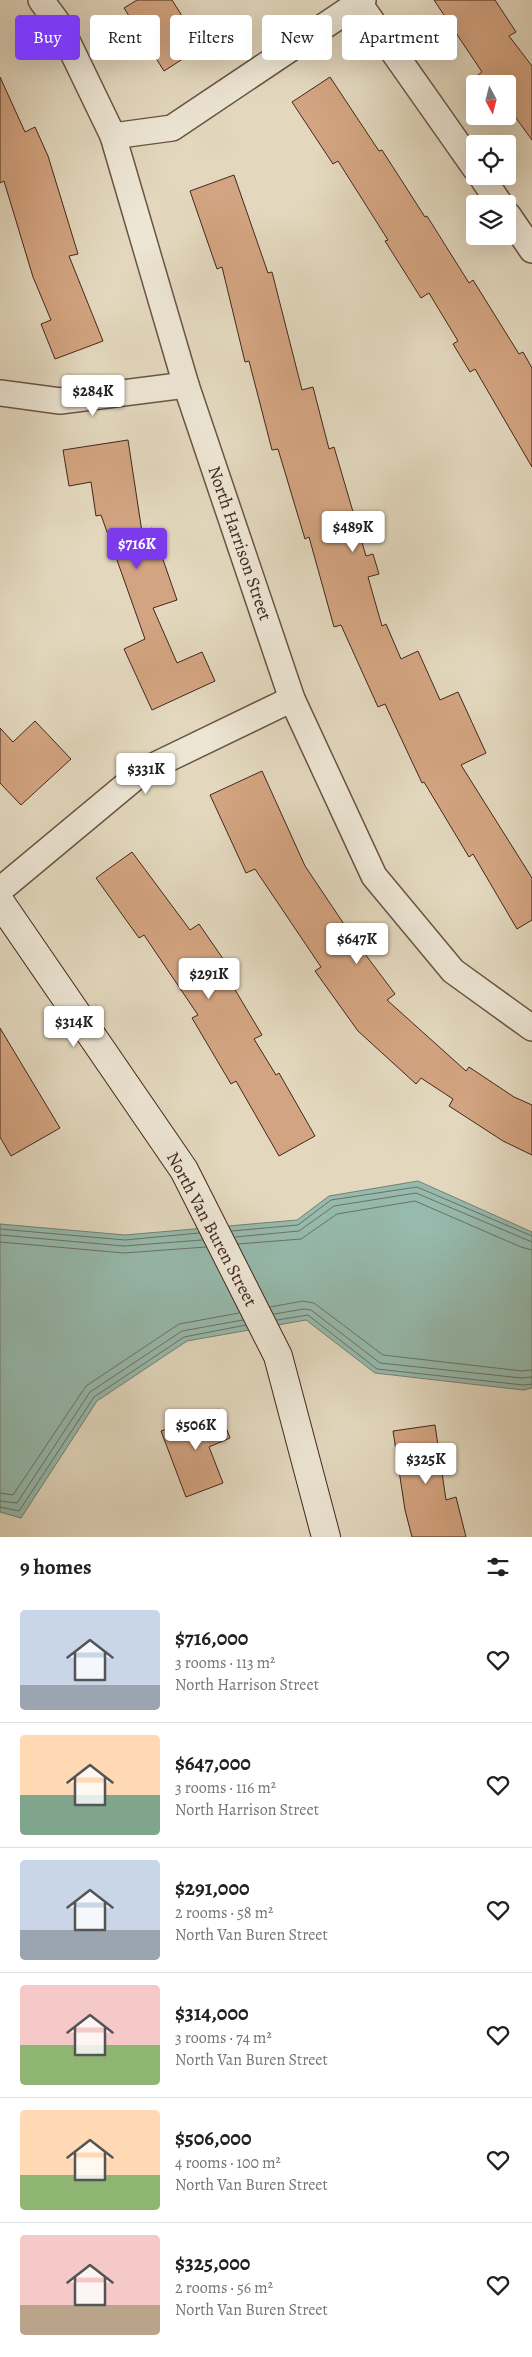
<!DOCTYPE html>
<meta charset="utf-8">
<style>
body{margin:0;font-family:Alegreya,serif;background:#f6f6f6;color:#202124;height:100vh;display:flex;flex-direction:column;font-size:19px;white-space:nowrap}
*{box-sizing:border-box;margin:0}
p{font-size:16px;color:#757577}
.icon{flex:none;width:28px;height:28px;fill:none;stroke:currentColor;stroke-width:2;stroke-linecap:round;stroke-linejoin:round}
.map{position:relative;height:1537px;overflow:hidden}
.sheet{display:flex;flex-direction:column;background:#fff;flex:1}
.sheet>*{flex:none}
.guide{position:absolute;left:15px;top:15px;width:502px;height:45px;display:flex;gap:10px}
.needle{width:32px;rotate:173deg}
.controls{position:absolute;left:466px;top:75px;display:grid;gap:10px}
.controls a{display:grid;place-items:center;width:50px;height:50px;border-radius:5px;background:#fff;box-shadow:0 5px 20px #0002;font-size:25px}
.price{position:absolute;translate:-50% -42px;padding:0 11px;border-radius:5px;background:#fff;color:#222;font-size:16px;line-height:32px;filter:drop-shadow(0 1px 2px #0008)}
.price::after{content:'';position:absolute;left:50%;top:30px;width:15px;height:11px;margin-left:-8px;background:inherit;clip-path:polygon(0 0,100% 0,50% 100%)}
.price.active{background:#7c3aed;color:#fff}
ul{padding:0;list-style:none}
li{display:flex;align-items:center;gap:15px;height:125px;padding:0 20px}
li+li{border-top:1px solid #e0e0e0}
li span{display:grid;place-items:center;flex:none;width:140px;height:100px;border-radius:5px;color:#555}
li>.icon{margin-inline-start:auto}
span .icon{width:60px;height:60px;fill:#fffc;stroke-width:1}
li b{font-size:21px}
h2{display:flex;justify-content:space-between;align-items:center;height:60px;padding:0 20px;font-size:21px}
.chip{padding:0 18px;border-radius:5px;background:#fff;box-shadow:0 5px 20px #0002;font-size:18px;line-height:45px}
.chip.active{background:#7c3aed;color:#fff}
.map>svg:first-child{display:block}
</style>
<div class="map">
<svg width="532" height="1537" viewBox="0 0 532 1537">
<rect width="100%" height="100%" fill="#e3d8be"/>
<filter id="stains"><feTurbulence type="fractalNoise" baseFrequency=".004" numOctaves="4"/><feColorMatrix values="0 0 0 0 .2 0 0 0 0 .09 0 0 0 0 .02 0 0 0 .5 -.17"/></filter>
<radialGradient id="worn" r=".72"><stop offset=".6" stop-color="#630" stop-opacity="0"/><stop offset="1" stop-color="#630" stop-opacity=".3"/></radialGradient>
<polygon fill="#96baad" stroke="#748073" points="418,1181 532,1232 532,1388 523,1390 375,1373 306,1320 187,1341 97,1401 21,1518 0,1512 0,1224 125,1235 297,1220 329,1196"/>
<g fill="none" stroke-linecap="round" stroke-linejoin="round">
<g stroke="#6c7164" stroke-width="1">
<polyline points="0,1229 125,1240 199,1233"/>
<polyline points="232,1231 298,1225 331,1200 417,1187 532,1236"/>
<polyline points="0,1235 124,1246 202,1240"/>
<polyline points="235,1237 299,1231 334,1206 416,1193 532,1242"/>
<polyline points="0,1242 124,1253 206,1247"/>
<polyline points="238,1244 301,1239 337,1214 415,1201 521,1247 532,1250"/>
<polyline points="270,1307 303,1301 314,1303 383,1355 522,1371 532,1370"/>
<polyline points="274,1314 304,1309 311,1310 380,1363 522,1378 532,1377"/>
<polyline points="277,1320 308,1315 377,1369 523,1385 532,1384"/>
<polyline points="0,1493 13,1495 86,1386 179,1324 239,1313"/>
<polyline points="0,1501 17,1503 90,1392 182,1331 243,1320"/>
<polyline points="0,1507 19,1511 94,1397 184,1337 246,1325"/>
</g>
</g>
<g fill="#d3a481" stroke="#41281b">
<polygon points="137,0 172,0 189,27 201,19 214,39 164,71 124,8"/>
<polygon points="434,0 495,0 516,32 509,36 532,66 532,140 508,107 508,84 466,84 482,72"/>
<polygon points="0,77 25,132 35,127 48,156 78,254 69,256 103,341 55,359 41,324 51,320 33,277 4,181 0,183"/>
<polygon points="330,77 379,151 382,150 425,217 427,216 469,283 473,280 519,354 523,352 532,368 532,467 475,369 470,372 453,344 458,341 429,293 421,298 385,241 388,240 338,161 333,164 292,102"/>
<polygon points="234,175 268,273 272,272 302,390 313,387 329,449 334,447 366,556 373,554 379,574 368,577 382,626 386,624 401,659 418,651 440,700 458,692 486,753 461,765 532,878 532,920 517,929 473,854 469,857 424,782 422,783 385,704 378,707 341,625 334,627 309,537 305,539 278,449 272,450 249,361 245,362 222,267 217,269 190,191"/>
<polygon points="128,440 142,532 152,528 177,600 153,608 177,663 202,652 215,681 152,710 124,649 145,639 101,515 96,516 91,482 69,486 63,450"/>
<polygon points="35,721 71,759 21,805 0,783 0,728 13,742"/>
<polygon points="262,771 305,866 356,942 395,994 387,1000 466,1071 469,1067 514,1097 532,1105 532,1155 503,1141 449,1106 453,1099 421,1078 416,1084 358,1031 315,971 321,967 255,869 246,873 210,795"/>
<polygon points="132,852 190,930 199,924 237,979 231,983 262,1035 254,1039 276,1075 279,1073 315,1136 279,1156 236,1081 231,1084 192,1018 198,1015 144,935 139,938 96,878"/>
<polygon points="0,1028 60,1128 11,1156 0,1137"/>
<polygon points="219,1409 230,1438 209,1447 223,1483 186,1497 161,1431"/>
<polygon points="435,1425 446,1500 456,1497 466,1537 412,1537 405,1510 393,1431"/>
</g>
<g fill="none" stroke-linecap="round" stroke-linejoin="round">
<defs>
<g id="street">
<polyline points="41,0 60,26 113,136 186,385 292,699 374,876 453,971 532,1028"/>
<polyline points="359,3 475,168"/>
<polyline points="113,136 172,128 363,0"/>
<polyline points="481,176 500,204"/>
<polyline points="508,215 532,250"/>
<polyline points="0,393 60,401 186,385"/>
<polyline points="0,890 143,771 292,699"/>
</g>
<polyline id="secondary" points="0,902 184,1170 278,1356 326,1537"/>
</defs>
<use href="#street" stroke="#6a5444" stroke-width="28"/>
<use href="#secondary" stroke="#41281b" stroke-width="30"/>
<use href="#street" stroke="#ede6d5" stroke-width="25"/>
<use href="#secondary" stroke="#ede6d5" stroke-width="28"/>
</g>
<g text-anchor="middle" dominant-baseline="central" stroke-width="4" stroke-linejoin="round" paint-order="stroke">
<g font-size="18" fill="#41281b" stroke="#ede6d5">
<text transform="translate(240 543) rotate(71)">North Harrison Street</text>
<text transform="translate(212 1229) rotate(62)">North Van Buren Street</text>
</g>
</g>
<rect width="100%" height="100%" filter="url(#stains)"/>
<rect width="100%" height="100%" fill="url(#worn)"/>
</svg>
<div class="controls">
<a><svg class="needle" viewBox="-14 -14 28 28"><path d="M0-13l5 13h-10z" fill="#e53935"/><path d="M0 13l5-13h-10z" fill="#757577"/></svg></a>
<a><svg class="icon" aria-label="locate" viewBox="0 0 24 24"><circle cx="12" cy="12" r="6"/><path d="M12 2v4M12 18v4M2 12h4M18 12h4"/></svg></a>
<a><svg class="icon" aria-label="layers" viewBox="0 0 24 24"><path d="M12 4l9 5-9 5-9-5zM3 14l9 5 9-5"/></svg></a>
</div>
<b class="price" style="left:93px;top:417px">$284K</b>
<b class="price" style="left:353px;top:553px">$489K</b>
<b class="price active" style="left:137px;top:570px">$716K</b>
<b class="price" style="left:146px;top:795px">$331K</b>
<b class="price" style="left:357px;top:965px">$647K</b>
<b class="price" style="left:209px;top:1000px">$291K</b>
<b class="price" style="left:74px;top:1048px">$314K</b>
<b class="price" style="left:196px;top:1451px">$506K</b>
<b class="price" style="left:426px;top:1485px">$325K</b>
<div class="guide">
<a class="chip active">Buy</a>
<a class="chip">Rent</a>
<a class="chip">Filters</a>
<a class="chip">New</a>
<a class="chip">Apartment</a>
</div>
</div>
<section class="sheet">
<h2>9 homes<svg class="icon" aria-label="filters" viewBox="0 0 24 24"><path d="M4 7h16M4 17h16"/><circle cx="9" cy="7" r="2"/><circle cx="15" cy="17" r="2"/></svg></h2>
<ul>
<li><span style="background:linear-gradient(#c9d6e8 75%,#9aa5b1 0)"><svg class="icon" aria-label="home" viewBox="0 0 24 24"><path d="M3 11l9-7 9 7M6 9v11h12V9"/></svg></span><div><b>$716,000</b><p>3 rooms · 113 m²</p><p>North Harrison Street</p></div><svg class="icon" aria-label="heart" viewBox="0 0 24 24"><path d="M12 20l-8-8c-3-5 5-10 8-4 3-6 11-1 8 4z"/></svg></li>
<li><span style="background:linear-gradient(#ffd9b3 60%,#7fa58c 0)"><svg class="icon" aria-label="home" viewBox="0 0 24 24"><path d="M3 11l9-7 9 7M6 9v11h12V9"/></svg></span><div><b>$647,000</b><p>3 rooms · 116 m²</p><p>North Harrison Street</p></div><svg class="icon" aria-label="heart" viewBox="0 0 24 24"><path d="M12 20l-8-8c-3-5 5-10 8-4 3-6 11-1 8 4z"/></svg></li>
<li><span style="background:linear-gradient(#c9d6e8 70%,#9aa5b1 0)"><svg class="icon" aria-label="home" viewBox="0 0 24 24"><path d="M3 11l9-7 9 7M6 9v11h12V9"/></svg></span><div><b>$291,000</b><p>2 rooms · 58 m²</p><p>North Van Buren Street</p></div><svg class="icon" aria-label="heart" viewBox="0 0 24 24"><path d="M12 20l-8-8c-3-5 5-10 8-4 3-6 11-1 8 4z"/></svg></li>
<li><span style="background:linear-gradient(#f6c9c9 60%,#8fb573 0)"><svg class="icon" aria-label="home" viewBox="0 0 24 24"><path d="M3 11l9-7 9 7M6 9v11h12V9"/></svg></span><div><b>$314,000</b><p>3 rooms · 74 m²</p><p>North Van Buren Street</p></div><svg class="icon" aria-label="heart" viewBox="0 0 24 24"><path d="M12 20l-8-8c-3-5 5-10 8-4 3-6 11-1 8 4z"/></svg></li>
<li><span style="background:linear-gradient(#ffd9b3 65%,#8fb573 0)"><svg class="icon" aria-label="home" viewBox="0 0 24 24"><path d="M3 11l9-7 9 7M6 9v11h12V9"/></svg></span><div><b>$506,000</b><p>4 rooms · 100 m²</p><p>North Van Buren Street</p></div><svg class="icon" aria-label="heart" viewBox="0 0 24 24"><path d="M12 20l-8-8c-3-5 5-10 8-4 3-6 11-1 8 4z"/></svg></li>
<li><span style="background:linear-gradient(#f6c9c9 70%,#b9a48a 0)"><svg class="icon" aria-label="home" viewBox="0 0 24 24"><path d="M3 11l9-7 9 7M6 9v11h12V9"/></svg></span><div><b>$325,000</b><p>2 rooms · 56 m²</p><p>North Van Buren Street</p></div><svg class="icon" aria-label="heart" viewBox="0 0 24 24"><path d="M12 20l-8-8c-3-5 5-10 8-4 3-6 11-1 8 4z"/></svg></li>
</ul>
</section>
